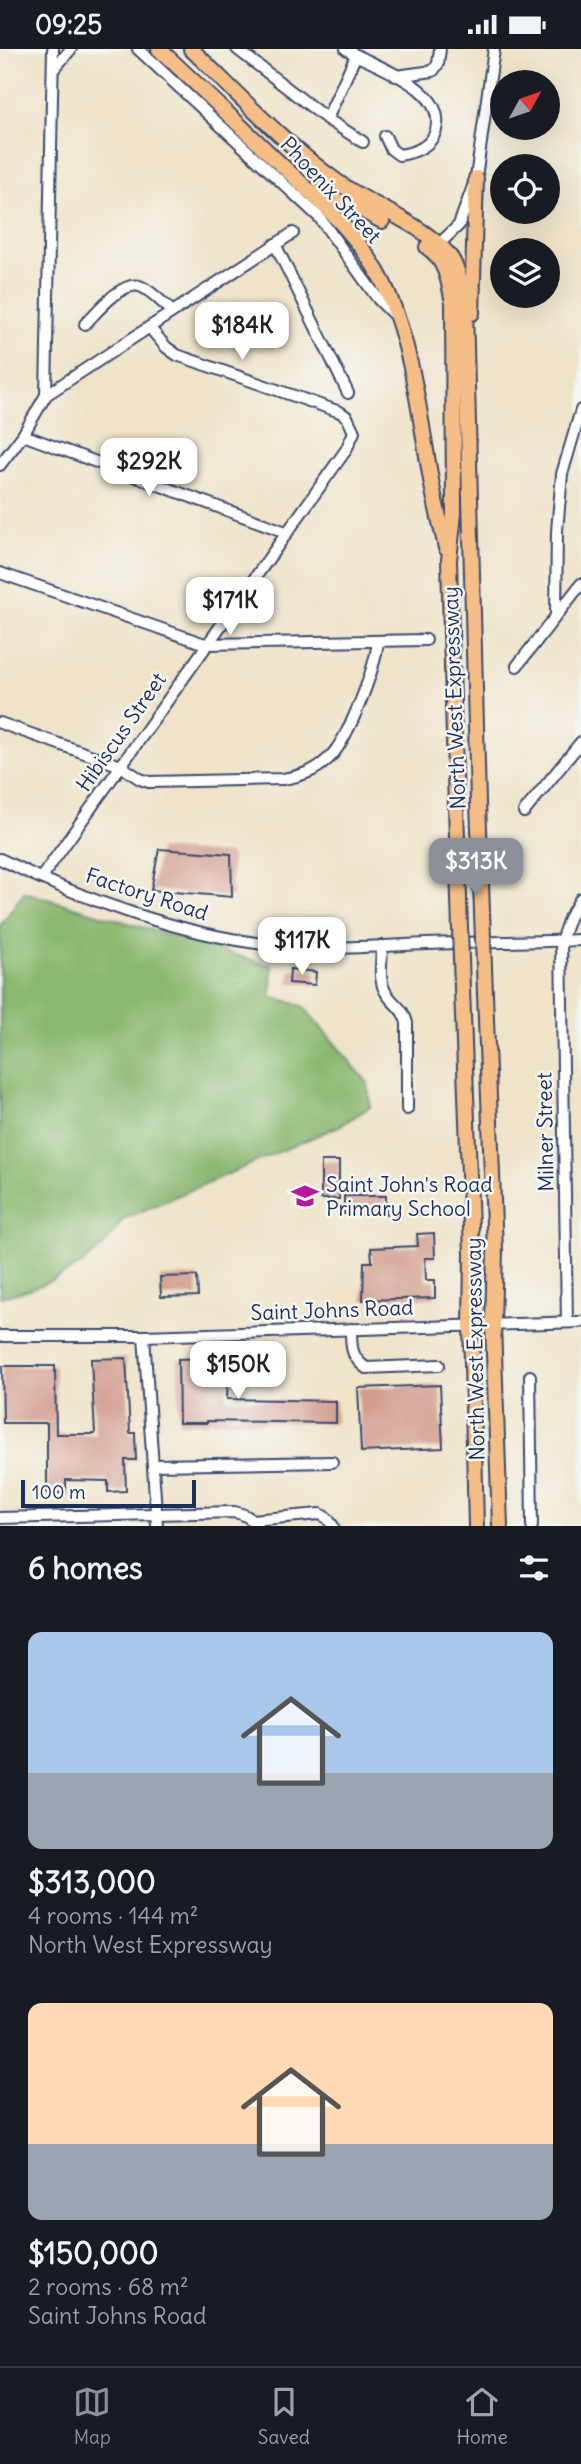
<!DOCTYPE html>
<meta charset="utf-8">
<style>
body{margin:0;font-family:Delius,sans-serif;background:#20242c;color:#f1f3f6;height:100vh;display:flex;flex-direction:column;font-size:26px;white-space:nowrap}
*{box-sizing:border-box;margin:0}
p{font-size:23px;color:#9ea1a6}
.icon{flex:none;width:38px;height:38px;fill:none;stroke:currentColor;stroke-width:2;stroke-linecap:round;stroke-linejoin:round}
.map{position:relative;height:1477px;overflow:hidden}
.panel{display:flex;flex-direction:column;background:#171b24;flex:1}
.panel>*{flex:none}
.needle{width:46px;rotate:50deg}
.controls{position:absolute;left:490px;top:21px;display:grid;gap:14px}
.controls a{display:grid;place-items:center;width:70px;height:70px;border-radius:50%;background:#171b24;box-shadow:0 7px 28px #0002;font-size:35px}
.scale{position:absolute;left:21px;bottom:18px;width:175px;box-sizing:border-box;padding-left:7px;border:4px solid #1b2f5e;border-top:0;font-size:19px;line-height:24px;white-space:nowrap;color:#1b2f5e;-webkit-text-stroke:5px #f6f6f2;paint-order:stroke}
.price{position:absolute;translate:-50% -60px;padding:0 16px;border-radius:14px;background:#fff;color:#222;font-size:23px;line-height:46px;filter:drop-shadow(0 2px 4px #0008)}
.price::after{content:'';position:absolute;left:50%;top:42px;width:21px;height:16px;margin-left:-10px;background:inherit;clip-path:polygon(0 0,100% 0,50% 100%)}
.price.on{background:#8c9099;color:#fff}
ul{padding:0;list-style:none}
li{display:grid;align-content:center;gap:14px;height:371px;padding:0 28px}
li span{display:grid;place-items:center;height:217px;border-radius:14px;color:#555}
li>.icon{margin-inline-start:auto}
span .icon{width:126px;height:126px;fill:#fffc;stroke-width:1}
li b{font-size:30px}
h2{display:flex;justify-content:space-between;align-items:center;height:84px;padding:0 28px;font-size:30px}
.status{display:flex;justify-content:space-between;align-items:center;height:49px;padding:0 35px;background:#171b24;direction:ltr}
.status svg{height:19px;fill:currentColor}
.menu{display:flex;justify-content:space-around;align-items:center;height:98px;border-top:2px solid #363941;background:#171b24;font-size:19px;color:#9ea1a6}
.menu a{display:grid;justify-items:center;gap:4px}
.menu .on{color:#8c9099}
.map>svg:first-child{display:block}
</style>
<div class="status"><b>09:25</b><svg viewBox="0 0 49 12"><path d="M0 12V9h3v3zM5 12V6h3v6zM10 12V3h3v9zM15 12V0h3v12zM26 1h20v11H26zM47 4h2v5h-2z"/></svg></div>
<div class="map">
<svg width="581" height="1477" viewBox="0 0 581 1477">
<rect width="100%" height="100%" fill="#f6f6f2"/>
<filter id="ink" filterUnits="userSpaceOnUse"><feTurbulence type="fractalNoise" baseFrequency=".0143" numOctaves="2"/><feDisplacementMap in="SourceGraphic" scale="14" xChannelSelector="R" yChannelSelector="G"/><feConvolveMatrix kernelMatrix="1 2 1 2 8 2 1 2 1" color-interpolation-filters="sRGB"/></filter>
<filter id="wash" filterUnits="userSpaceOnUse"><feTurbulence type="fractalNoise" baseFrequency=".00686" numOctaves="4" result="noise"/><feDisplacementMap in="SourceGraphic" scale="28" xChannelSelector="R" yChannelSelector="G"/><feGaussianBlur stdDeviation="1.57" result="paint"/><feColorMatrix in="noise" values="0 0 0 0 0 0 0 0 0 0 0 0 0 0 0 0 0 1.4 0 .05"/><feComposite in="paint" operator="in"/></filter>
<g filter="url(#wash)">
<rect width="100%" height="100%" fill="#efe3c8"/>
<path fill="#8ab870" stroke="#527467" stroke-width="2" d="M24,843L272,917L271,947L303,957L368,1034L370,1058L339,1077L123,1170C117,1179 110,1189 103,1197C77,1223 36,1241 0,1248V877Z"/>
<g id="blocks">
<g fill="#d29b8d">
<polygon points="159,800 231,805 232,848 151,841"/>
<polygon points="290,920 316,923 315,936 289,934"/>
<rect x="321" y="1112" width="18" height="38"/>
<rect x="344" y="1147" width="42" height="18"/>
<polygon points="434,1184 435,1209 425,1209 426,1231 435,1231 435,1249 363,1251 364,1213 372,1213 371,1199 418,1197 417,1185"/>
<polygon points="197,1227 198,1247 161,1248 160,1228"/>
<polygon points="126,1309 130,1384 135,1384 136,1411 125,1411 126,1442 108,1443 108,1432 66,1431 66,1444 47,1444 47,1374 3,1374 2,1317 55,1317 56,1385 95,1385 91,1310"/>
<polygon points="207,1309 207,1324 228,1325 227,1350 336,1352 336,1374 207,1372 207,1374 179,1374 178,1310"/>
<polygon points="440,1336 443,1399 361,1403 358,1339"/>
</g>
</g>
</g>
<g filter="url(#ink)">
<use href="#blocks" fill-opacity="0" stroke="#3b4a6e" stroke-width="2"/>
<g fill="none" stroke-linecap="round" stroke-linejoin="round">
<defs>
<g id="minor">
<polyline points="138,0 319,168 378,250 397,269"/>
<polyline points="237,0 327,70 356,6 346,0"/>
<path d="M356,6C385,21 450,43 435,84C429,99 413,104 399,106L391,100L385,87"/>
<polyline points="53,21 71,0"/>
<polyline points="396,27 433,22 438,15 440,0"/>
<polyline points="327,70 363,93"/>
<polyline points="275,195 348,344"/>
<polyline points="435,199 459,176 476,129 494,0"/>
<path d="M85,275C97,263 124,229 142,238C153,243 163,255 172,262"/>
<polyline points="46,346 293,184"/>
<polyline points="23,386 286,483"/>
<polyline points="0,416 23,386 46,346 53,0"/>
<polyline points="0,524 205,595 426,591"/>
<polyline points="556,565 557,482 562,425 581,361"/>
<polyline points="517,617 581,535"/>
<path d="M0,674L121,717L140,730L149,733L283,730C300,727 314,723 327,711C348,693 375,620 378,592"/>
<polyline points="524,763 581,693"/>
<path d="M0,810C78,849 185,887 273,896C323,902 376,897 427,895C478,893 530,893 581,891"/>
<polyline points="41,829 346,401 354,383 347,368 340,363 177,306 166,298 149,278"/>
<path d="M382,897C382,911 378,929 385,942C392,955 404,959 407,974V1060"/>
<polyline points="567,1273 561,892 569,869 581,849"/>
<path d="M351,1280C351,1298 351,1308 366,1319L439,1316"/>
<polyline points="0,1287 144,1287 581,1273"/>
<polyline points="144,1287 157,1477"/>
<polyline points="530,1327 532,1477"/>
<polyline points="153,1416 332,1413"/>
<path d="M0,1469L234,1463C244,1465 251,1468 256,1477"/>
<polyline points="252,1471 320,1465 327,1469 333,1477"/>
</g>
<g id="major">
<path d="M159,0C197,35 234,71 272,107C314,147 365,189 388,244C413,303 420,369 431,431C435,454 441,476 446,499"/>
<path d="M191,0C239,46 285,96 339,134C370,156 424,176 447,204C460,219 462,241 465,260L478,753"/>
<polyline points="306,140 358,159 382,172"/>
<path d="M427,198C446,211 449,233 453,254L454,465L449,511L456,759"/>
<polyline points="472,264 476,129"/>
<polyline points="462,940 472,1205 471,1276 476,1477"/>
<polyline points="485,945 495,1202 493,1275 500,1477"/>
</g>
</defs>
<use href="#minor" stroke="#3b4a6e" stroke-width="14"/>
<use href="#major" stroke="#3b4a6e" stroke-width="18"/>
<use href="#minor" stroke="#fff" stroke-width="10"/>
<use href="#major" stroke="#f6be87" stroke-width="14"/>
<defs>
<g id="major-bridge">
<polyline points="478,753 485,945"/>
<polyline points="456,759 462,940"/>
</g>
</defs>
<use href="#major-bridge" stroke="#3b4a6e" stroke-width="18" stroke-linecap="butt"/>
<use href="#major-bridge" stroke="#f6be87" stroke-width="14"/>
</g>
</g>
<defs>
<symbol id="school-bare" viewBox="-9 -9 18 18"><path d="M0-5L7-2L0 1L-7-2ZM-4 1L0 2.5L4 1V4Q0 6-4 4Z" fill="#b5179e" stroke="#f6f6f2" stroke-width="2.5" paint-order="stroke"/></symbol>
</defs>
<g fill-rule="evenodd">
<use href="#school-bare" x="286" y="1128" width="38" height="38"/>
</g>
<g text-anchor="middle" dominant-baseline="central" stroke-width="5" stroke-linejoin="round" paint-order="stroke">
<g font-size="21" fill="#1b2f5e" stroke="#f6f6f2">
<text transform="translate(331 141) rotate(47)">Phoenix Street</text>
<text transform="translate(454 649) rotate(-92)">North West Expressway</text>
<text transform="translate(121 683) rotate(-55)">Hibiscus Street</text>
<text transform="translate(147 845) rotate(18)">Factory Road</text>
<text transform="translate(545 1083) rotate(-91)">Milner Street</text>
<text transform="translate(332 1261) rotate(-2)">Saint Johns Road</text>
<text transform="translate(475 1300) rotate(-91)">North West Expressway</text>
</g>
<g font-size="21" fill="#1b2f5e" stroke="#f6f6f2" text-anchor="start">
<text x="326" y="1135">Saint John's Road<tspan x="326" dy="24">Primary School</tspan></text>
</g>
</g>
</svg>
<div class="controls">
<a><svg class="needle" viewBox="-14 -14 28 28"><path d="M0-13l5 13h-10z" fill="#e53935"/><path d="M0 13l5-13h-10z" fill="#9ea1a6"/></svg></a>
<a><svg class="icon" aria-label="locate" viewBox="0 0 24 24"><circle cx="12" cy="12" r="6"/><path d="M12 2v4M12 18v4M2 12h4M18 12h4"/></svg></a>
<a><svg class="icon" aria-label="layers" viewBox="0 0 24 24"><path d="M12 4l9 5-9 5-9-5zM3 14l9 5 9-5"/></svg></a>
</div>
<div class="scale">100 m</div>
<b class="price" style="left:242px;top:313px">$184K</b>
<b class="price" style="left:149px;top:449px">$292K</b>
<b class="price" style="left:230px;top:588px">$171K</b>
<b class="price on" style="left:476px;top:849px">$313K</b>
<b class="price" style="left:302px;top:928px">$117K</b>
<b class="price" style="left:238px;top:1352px">$150K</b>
</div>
<section class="panel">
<h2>6 homes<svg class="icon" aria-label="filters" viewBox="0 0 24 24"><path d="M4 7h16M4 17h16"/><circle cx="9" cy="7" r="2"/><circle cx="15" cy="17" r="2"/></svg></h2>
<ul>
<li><span style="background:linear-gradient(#a9c7e8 65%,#9aa5b1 0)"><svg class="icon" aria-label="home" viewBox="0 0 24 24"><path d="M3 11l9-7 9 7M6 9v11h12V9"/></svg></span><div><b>$313,000</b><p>4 rooms · 144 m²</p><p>North West Expressway</p></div></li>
<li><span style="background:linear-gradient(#ffd9b3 65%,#9aa5b1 0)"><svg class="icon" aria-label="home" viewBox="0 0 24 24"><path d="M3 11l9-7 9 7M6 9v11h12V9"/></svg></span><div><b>$150,000</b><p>2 rooms · 68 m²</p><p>Saint Johns Road</p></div></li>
</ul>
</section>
<nav class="menu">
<a class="on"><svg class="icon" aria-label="map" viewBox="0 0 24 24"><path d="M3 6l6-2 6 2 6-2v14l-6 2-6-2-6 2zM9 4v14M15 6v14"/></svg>Map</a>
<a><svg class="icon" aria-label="saved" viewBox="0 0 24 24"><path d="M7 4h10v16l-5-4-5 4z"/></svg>Saved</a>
<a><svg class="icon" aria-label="home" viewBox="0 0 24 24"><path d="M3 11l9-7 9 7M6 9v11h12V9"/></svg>Home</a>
</nav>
